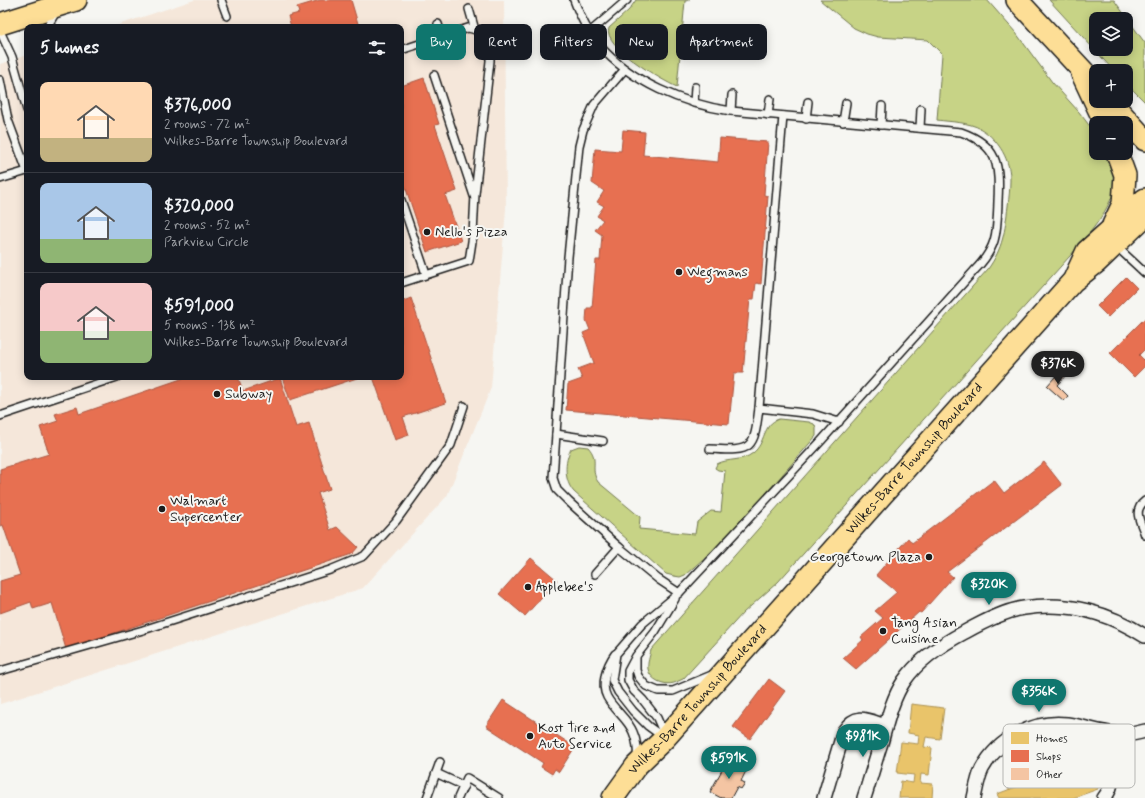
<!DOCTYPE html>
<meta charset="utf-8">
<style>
body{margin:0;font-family:Mynerve,sans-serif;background:#20242c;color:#f1f3f6;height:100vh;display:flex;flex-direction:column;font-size:15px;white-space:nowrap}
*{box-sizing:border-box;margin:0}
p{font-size:13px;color:#9ea1a6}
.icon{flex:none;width:22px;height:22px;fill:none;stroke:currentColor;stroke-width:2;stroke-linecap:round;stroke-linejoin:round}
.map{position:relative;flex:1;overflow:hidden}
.sheet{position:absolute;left:24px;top:24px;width:380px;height:356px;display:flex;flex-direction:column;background:#171b24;border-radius:8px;box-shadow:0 2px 10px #0003}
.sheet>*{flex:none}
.top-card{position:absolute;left:416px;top:24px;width:380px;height:36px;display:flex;gap:8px}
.controls{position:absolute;left:1089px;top:12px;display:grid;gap:8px}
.controls a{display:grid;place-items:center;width:44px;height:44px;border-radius:8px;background:#171b24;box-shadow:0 2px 10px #0003;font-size:20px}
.price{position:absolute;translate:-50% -34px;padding:0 9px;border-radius:14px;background:#0f766e;color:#fff;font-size:13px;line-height:26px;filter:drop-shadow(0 1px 2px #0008)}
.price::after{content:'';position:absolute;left:50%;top:24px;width:12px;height:9px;margin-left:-6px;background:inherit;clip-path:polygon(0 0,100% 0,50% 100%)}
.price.active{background:#222;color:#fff}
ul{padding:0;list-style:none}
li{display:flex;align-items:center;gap:12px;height:100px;padding:0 16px}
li+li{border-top:1px solid #363941}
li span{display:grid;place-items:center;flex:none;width:112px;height:80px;border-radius:8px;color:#555}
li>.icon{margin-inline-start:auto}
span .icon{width:48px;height:48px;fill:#fffc;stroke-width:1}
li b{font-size:17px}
h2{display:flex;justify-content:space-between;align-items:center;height:48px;padding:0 16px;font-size:17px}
.pill{padding:0 14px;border-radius:8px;background:#171b24;box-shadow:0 2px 10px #0003;font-size:14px;line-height:36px}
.pill.active{background:#0f766e;color:#fff}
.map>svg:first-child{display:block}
</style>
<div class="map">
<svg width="1145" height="798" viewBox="0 0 1145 798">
<rect width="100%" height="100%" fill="#f6f6f2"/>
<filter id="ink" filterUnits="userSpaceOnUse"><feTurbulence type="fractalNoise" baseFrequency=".025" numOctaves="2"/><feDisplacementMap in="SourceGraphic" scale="8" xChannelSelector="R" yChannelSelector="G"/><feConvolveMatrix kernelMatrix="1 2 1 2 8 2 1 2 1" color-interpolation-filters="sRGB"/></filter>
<g filter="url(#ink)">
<polygon fill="#f5e7da" points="194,0 504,0 506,209 491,388 447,496 363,588 0,704 0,64 27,55 27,377 401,377 401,27 112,27"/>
<g fill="#c7d386" stroke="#727851" fill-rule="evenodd">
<path d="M636,0H690L685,1L677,87C663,81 602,46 609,28L629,10Z"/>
<path d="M820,0H987L1016,33L1052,82L1079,112L1095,133L1096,153H1107C1109,158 1114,164 1115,170C1121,196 1094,228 1078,247L778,582L743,613L683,679C680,680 677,682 674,683C664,686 650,680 648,669C647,663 650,656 651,650L988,269C1003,248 1005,231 1008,206C1009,197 1010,189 1010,181C1011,161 999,140 981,129C969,122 951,122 937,120L942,54L928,40L878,37L867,34L854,28Z"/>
<path d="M1049,0H1114L1145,43V102L1126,83V71H1114ZM1096,19H1126V49H1096Z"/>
<path d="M779,419L809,422L814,424L816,428V436L729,536L685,575L680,577L674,576L666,574L574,492C564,481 564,462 571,449L579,446L588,447C600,460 589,468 598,482L640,517L639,529L695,534L697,522L711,511L721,512L725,471L718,470L715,468L717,464C728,458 742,462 753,453C766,443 762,424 779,419Z"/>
</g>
<g fill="#e9c46a" stroke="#ac9253">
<polygon points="911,704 944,708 940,739 926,737 924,747 932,748 929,775 921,774 920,783 933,784 932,798 899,798 901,781 913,783 914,775 897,773 901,742 918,744 919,735 908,733"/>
<polygon points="1087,761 1098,789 1073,798 999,798 997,794"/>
</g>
<g fill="#e76f51" stroke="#aa5641">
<polygon points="320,0 351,0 359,27 291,27 288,16 299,13 297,7"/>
<polygon points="424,78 439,124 435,125 457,191 445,195 461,241 427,252 401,174 401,86"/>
<polygon points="623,130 645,132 643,155 718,162 720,138 768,142 764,195 768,196 761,284 756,283 754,299 750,299 743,373 734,373 729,424 566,410 568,384 582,379 578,369 594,363 583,333 590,330 586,320 587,308 592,308 596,260 600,260 602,235 595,230 603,220 597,216 604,206 597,202 604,191 592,183 595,149 621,151"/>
<polygon points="1126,277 1137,288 1108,317 1097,306"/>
<polygon points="411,298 446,403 403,417 409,435 395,440 373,377 401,377 401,302"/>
<polygon points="1145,318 1145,349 1139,355 1145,361 1145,366 1134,377 1110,353"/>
<polygon points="184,377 238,377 243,391 280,378 296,427 309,423 330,489 318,493 330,530 337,527 358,547 352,554 66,649 52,603 33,609 31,602 0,613 0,581 20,575 3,525 0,526 0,469 49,454 40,427 58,421 55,414 77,407 79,414 184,378"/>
<polygon points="282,377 360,377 290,400"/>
<polygon points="1044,462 1062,485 947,572 953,577 921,613 919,612 856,669 843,658 863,640 861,637 883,618 875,611 897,592 876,575 908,538 912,543 994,480 1004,493"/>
<polygon points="531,558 557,580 525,616 499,594"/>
<polygon points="769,679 785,691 750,739 733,727"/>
<polygon points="503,700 575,747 559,772 555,769 552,774 541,767 543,763 486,726"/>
</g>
<g fill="#f4c5a3" stroke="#1c1c1c">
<polygon points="1062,369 1068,373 1057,385 1068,396 1064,401 1047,386"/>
<polygon points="728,759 747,769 741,781 745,783 741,789 737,787 731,798 721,798 710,792"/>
</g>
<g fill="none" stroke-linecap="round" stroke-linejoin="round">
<defs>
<g id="service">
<polyline points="221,0 227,16"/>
<path d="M574,0C580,16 587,32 599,45C631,82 683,104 731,111L961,132C998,145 1000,165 998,201C997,232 998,247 974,271L822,440L679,593L642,624L616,654L612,680L618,692L633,711L648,726L663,737"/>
<polyline points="469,9 475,30"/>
<polyline points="438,24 442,37"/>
<polyline points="47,27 56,12"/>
<polyline points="0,31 12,57 27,110"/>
<polyline points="590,32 627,0"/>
<polyline points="401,50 468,28 481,31 490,42 490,61 475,194 473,235 469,261 401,283"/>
<polyline points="625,69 594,105 583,130 579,146 568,257 553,478 557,490 569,502 619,547 658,579 679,593"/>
<polyline points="434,75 474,196"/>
<polyline points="0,80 8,120 27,171"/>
<polyline points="694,103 695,87"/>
<polyline points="731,111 732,95"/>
<polyline points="768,115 770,99"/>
<polyline points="783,116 759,408 813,414 839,422"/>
<polyline points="806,119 808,102"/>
<polyline points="843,122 846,103"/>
<polyline points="881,125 882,106"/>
<polyline points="920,128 921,109"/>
<polyline points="0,179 27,171"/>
<polyline points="401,200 426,274"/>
<polyline points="1116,246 1145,273"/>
<polyline points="0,416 117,377"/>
<polyline points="556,434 603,441"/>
<path d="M710,449C753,452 754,449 759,408"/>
<path d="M1145,501C1132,511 1141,522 1145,535"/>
<polyline points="595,574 619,547"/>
<path d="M615,654C607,665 600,684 607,697C614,710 628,719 633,732C637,741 638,749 637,759"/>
<polyline points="636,658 636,670 638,676 646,686 658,691 673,691 714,674"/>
<polyline points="0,671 143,630 330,570 364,556 396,521 451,445 464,406"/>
<polyline points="664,734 657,718 643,700 634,691 628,680 628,671 636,656 655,632 675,599"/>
<polyline points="436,773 464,786"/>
<polyline points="427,798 440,762"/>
<polyline points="458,798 467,778 499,798"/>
</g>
<g id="minor">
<path d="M824,798L844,731C857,712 867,720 885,726"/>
<path d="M864,798C870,780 875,761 881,743C887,722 892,699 904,681C919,659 942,644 965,632C983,622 1004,611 1024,608C1067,601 1109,613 1145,636"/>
<path d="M974,798C976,789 978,777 982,769C998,739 1034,720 1067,724C1094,728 1117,740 1145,731"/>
<path d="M1104,798C1115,786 1110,772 1112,757C1112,750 1115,742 1117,735"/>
</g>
<g id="primary">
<polyline points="1017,0 1096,85"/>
<polyline points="0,24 76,0"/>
<polyline points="1082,74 1105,123"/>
<polyline points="1110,101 1145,140"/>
<polyline points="1113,225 1123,204 1125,175 1117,153"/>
<polyline points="1075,277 1087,251 1145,199"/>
<path id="s1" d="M613,798L636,766L665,738L1073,281L1097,262L1145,216"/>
</g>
</defs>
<use href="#service" stroke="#1c1c1c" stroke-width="10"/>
<use href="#minor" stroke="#1c1c1c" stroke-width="16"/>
<use href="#primary" stroke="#1c1c1c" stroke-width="24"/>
<use href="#service" stroke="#f6f6f2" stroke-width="7"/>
<use href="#minor" stroke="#f6f6f2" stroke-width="13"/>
<use href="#primary" stroke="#fdde96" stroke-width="21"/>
</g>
</g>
<g fill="#1c1c1c" stroke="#f6f6f2" stroke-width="1.5">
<circle cx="427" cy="232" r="4"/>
<circle cx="679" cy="272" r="4"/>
<circle cx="217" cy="394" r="4"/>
<circle cx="162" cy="509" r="4"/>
<circle cx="929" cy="557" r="4"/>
<circle cx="528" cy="587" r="4"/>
<circle cx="883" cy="631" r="4"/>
<circle cx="530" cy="736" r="4"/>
</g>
<g text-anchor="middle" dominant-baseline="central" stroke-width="4" stroke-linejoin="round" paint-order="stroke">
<g font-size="14" fill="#1c1c1c" stroke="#f6f6f2" text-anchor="start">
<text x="435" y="232">Nello's Pizza</text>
<text x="687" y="272">Wegmans</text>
<text x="225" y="394">Subway</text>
<text x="170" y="501">Walmart<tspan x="170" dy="16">Supercenter</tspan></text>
<text x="921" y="557" text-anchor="end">Georgetown Plaza</text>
<text x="536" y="587">Applebee's</text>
<text x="891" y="623">Tang Asian<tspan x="891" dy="16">Cuisine</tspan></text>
<text x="538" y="728">Kost Tire and<tspan x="538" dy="16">Auto Service</tspan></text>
</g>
<g font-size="14" fill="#1c1c1c" stroke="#f6f6f2">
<text stroke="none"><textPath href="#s1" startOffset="454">Wilkes-Barre Township Boulevard</textPath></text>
<text stroke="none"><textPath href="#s1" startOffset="130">Wilkes-Barre Township Boulevard</textPath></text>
</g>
</g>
<rect x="1003" y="724" width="132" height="64" rx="6" fill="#f6f6f2" stroke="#b5b5b2" stroke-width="1"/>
<rect x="1011" y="732" width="18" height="12" fill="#e9c46a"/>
<rect x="1011" y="750" width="18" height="12" fill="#e76f51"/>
<rect x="1011" y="768" width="18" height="12" fill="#f4c5a3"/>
<g font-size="11" fill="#1c1c1c">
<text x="1036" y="742">Homes</text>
<text x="1036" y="760">Shops</text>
<text x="1036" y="778">Other</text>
</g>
</svg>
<div class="controls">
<a><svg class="icon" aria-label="layers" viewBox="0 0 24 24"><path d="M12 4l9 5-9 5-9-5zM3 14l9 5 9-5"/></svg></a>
<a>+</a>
<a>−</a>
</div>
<b class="price active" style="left:1058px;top:385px">$376K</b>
<b class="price" style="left:989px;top:606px">$320K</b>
<b class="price" style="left:1039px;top:713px">$356K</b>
<b class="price" style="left:863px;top:758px">$981K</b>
<b class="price" style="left:729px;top:780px">$591K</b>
<div class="top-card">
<a class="pill active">Buy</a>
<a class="pill">Rent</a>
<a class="pill">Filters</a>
<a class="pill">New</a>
<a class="pill">Apartment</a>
</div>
<section class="sheet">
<h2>5 homes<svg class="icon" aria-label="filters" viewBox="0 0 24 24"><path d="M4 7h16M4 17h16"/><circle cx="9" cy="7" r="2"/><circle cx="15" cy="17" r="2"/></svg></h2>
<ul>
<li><span style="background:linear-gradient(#ffd9b3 70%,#c2b280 0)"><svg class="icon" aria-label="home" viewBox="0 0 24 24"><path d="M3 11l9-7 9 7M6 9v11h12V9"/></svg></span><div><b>$376,000</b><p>2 rooms · 72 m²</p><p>Wilkes-Barre Township Boulevard</p></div></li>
<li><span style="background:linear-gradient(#a9c7e8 70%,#8fb573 0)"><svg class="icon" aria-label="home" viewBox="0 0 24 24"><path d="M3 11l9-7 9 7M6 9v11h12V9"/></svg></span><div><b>$320,000</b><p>2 rooms · 52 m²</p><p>Parkview Circle</p></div></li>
<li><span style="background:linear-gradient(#f6c9c9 60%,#8fb573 0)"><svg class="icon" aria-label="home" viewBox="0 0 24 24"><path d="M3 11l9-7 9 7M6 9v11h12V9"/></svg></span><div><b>$591,000</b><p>5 rooms · 138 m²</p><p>Wilkes-Barre Township Boulevard</p></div></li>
</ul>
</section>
</div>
